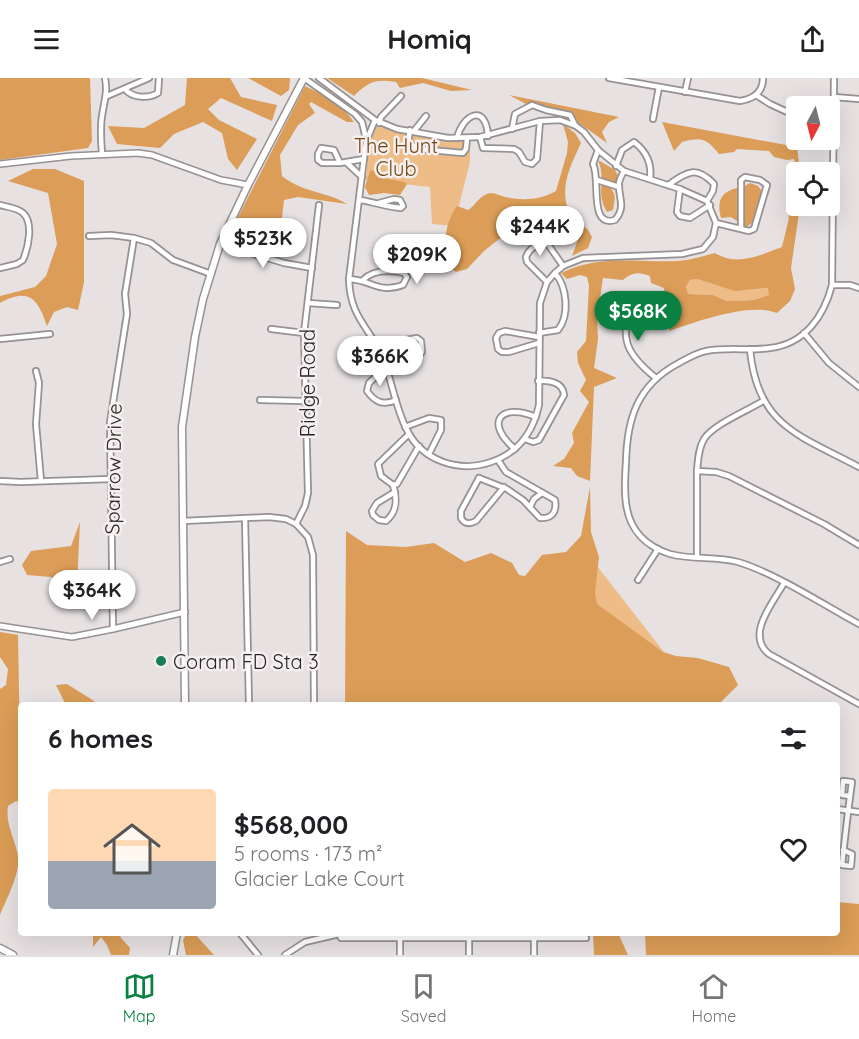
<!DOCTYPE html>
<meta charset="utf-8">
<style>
body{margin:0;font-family:Quicksand,sans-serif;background:#f6f6f6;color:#202124;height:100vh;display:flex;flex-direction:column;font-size:22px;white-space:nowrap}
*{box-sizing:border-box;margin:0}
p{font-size:20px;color:#757577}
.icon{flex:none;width:33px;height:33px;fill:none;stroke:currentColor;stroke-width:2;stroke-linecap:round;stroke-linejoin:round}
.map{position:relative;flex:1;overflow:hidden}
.side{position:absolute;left:18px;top:624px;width:822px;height:234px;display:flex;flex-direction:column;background:#fff;border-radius:6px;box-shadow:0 6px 24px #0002}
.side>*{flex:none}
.needle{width:39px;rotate:187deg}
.controls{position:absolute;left:786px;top:18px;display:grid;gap:12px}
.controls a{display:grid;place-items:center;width:54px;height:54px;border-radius:6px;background:#fff;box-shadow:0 6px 24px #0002;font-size:30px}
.price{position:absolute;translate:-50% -51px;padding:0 14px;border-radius:21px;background:#fff;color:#222;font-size:20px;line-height:39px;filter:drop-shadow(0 2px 3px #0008)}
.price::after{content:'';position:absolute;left:50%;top:36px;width:18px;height:14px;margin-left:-9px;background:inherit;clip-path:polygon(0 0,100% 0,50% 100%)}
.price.current{background:#0b8043;color:#fff}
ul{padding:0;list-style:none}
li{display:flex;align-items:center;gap:18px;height:150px;padding:0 30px}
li+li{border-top:2px solid #e0e0e0}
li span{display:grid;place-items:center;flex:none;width:168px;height:120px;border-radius:6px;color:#555}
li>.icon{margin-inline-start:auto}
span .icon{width:72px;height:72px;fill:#fffc;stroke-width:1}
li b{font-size:26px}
h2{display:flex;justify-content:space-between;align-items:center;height:72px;padding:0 30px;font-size:26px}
header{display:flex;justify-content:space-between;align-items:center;height:78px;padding:0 30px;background:#fff;font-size:27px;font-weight:700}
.tab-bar{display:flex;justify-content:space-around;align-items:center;height:84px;border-top:2px solid #e0e0e0;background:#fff;font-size:16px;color:#757577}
.tab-bar a{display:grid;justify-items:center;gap:3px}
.tab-bar .current{color:#0b8043}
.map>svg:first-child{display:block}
</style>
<header><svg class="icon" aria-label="menu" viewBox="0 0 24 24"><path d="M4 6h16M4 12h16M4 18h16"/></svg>Homiq<svg class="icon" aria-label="share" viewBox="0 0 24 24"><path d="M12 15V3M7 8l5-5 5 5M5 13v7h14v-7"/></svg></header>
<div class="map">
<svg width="859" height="877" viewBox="0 0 859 877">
<rect width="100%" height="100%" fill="#e7e1e2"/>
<g fill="#eebc86">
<polygon points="376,47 448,63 470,63 470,84 454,148 432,146 430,109 366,102 369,62"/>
<path d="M697,201C724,210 740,214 769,210V217L754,222L740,223H727L713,217L688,216L686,210L690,202Z"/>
<polygon points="597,488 674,587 592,529"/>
</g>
<g fill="#db9d57" fill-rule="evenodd">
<polygon points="0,0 90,0 92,63 88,70 0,82"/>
<polygon points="187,0 230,0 241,19 277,27 272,43 221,20 208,31 219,42 257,61 237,92 228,81 222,55 203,44 174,56 160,70 117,66 108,48 144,50 185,27"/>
<polygon points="248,0 290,0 289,12 281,18"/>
<path d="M327,0H422L472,12L451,13L423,5L400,10L396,4C376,1 369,3 354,18Z"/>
<path d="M305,8L338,24L354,44H347L311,24L309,26L315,35L298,47L280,77L282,98C303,115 326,113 347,126L298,119L284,122L281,149L237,141Z"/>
<polygon points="509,17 619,39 609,44 602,54 607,65 579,45 566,39 541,34"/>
<path d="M662,44L797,69L800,94H798L794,81L787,82L774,79L769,73L737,71L734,74L719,76C706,60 701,59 682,64L674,73Z"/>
<path d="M563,46L575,55L581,65C569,91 556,115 574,143C578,148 582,147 586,150C589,152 590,156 592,159L588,170L572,178L579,159L567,144L558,139L541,145L522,143L484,173L467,191L456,194C438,181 445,143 457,128L468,132C476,127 480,116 491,115C495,115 501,118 505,119C523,123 540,122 556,113L567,75L568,64Z"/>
<path d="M598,82L615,92L618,98L615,106L608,108C617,115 615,121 613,132L607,134C595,113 607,104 598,82Z"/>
<path d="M33,91H55L84,103V204L78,232L67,229L54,234L47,248C38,221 29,209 0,225V218L35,209L46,198L57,166L48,115L8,103Z"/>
<polygon points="375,92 388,101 404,104 407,106 400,117 384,115 369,117 365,109 370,93"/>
<path d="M750,105L758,108L762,113L754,144L746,149L731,139L721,140C717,124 720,114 737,110L739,120H744L745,108Z"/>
<path d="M796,106V128H800L791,190L795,211L790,223L777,235C750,224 696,244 669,253L671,238L666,229L664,210L651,205L650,198C638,194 633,194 623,202L603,200L597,241L598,261L594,290L617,300L594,309L590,403L577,398L571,390L553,388L564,381L574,365L572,355L589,324L580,313L586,302L578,285L577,274L586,263L589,207L587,199L580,197L567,201L561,195C601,176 635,185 678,183C691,182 703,178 715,175C738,189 759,177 782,169L789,140L787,134ZM697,201L735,213L768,210L769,217L754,222L740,223H727L713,217L688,216L686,209L690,202Z"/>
<polygon points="590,409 591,454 599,479 595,515 597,526 663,574 676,578 698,580 729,589 738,607 718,627 345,627 346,453 367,467 406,469 434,465 465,484 491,475 512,485 519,497 525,498 542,477 566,474 581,458"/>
<polygon points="80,444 77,507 51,499 27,497 22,487 31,473 71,468"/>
<path d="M0,554L18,557L21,725L16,723L8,728C5,745 15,761 18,778C21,794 6,822 0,837V611L6,607L8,591L0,579Z"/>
<polygon points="67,606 94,623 95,627 66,627 56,607"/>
<polygon points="837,824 859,826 859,877 646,877 645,855 837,855"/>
<polygon points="93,855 119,855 121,860 130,870 129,877 111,877 107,867 101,859 93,869"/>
<polygon points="187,855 194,855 214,877 186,877 183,862"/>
<polygon points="593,855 618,855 628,877 594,877"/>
</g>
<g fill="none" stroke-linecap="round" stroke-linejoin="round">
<defs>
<g id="minor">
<polyline points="304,0 355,36 362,44 366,61"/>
<path d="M319,0L375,42L397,51L448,60L480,59L540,43L560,42L576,48L584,54L598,72L624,93L680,111L707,123L716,145L713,159L703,171L682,176L583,180L563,188L555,195L547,204L540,225L539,327C533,354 518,375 491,384C459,395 421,383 406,350C395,328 392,303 383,280C369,248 350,240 349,201L366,64L375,42"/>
<path d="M609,0L740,23C753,21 763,15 763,0"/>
<path d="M834,0L832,207C824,238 805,266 770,270C749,273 727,269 706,273C696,275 686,281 677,286C637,308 627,341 626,384C625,398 624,411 626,425C629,451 645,468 670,476C692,482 716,478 738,484C775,495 824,527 859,546"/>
<path d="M125,11C132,20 148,21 158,15L159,0"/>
<polyline points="685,14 688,0"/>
<polyline points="756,17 770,26 796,38"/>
<polyline points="107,18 149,0"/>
<polyline points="834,19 859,21"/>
<polyline points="653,41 659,9"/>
<polyline points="379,45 381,39 401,18"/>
<polyline points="512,51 515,36 532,27 546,32 570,37 575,47"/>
<polyline points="410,52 408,65 419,71 463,75 466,71 467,60"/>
<polyline points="414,53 426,38"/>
<polyline points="480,59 483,70 514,71 519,74 525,84 532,86 537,81 540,43"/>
<path d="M457,60C463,36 486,25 488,58"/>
<path d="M598,72L593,86C601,101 588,150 615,142C626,129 619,121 619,108C618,103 622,97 624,93"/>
<path d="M102,76C101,63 100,50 102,38C104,24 108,14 105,0"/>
<polyline points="340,85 322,85 318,82 318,76 321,70 334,72 340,85 364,81"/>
<polyline points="347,85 362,99"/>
<path d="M616,88L622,72L634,64C646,73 652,86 650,101"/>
<polyline points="597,102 619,109"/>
<path d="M668,107C687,94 696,87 714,106L713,113L707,123"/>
<polyline points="680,111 677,134 680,138 690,140 710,127"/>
<path d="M360,122C374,124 387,129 401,130L403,128L400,122L394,121L379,125"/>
<path d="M0,127C7,129 18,130 23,135C34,145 28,170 23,182L17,186L0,190"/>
<polyline points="716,145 749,153 754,151 767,107 760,102 745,99 741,102 741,150"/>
<polyline points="89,158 111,157 134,160 151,165 173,182 211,196"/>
<polyline points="220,166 284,185 312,190"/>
<path d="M349,201C372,202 378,216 403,207L407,199L404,195C390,192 373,192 363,202"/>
<path d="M547,204L527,184L526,179C529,171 538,164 547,165L563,188"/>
<polyline points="832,207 850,207 859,210"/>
<polyline points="308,225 337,227"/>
<path d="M631,225C619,261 627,277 656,300"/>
<polyline points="271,251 304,255"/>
<path d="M539,255L558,252C570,237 567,209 555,195"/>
<polyline points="804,255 829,285 859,309"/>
<polyline points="0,261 50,256"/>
<polyline points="539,265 509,274 502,274 498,271 496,260 499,255 505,253 539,259"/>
<path d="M750,271C757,348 799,357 859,389"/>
<polyline points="379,272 400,263 417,260 421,263 422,274 417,280 383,281"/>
<path d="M386,289L369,305L367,313C375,324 383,328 396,322"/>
<polyline points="36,293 39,305 36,346 41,403"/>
<polyline points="260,322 305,323"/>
<polyline points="405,349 429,340 441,342 441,352 429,376"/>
<polyline points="409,356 378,386 381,398 393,407 397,406 419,368"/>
<path d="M525,361L533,364L539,362L564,317C563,304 549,302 538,303"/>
<path d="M515,371C484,345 500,324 536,339"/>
<polyline points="697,393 716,394 729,398 824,446 859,467"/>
<path d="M479,400L507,411L523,422L540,440C552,441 557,434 555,422L506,394L498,382"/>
<path d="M479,400L461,433V440C465,447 470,446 476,443L504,409"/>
<polyline points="0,403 21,404 111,401"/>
<path d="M393,407C397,420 398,433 386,443L379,442L373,437L372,433L377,425L395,414"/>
<polyline points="530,429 534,421 542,415"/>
<polyline points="245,440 249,627"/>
<polyline points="183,443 269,439 286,441 296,446 308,459 313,477 314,627"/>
<polyline points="296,446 305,428 308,415 304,255 319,127"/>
<path d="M697,478V393C698,383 698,371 704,361C714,346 747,333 763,323"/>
<polyline points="0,484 10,481"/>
<polyline points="638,502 658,471"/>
<path d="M784,505C773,525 745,557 769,576L859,626"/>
<polyline points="113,551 110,344 127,236 125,216 134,160"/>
<polyline points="837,731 859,734"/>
<path d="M843,772L852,776L851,788L842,787C845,759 848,732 852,704L843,703L842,717L850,718"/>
<polyline points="240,855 258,877"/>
<polyline points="285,877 305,864 339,856 341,860 586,860"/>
<polyline points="400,877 400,860"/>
<polyline points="469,877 469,861"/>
<polyline points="534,877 534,861"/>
</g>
<g id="tertiary">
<polyline points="0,86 71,78 138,75 152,77 221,102 248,107"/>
<polyline points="0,548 72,559 113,551 185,534"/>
</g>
<g id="secondary">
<polyline points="185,627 182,349 195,259 203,221 220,166 248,107 304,0"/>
<polyline points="0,870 13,877"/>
<polyline points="173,877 177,855"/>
</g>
</defs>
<use href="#minor" stroke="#969192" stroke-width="8"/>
<use href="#tertiary" stroke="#969192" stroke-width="8"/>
<use href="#secondary" stroke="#969192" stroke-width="9"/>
<use href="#minor" stroke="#fff" stroke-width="4.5"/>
<use href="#tertiary" stroke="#fff" stroke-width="5"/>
<use href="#secondary" stroke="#fff" stroke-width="6"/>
</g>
<circle fill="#177d57" stroke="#f5eff0" stroke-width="2" cx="161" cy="583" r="6"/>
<g text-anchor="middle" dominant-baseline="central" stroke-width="5" stroke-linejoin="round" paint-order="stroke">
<g font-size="20" fill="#704611" stroke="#f5eff0">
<text x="396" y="67">The Hunt<tspan x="396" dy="23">Club</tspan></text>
</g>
<g font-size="20" fill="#272525" stroke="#f5eff0">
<text transform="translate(307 305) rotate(-90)">Ridge Road</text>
<text transform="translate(113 391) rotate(-89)">Sparrow Drive</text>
</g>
<g font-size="20" fill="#272525" stroke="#f5eff0" text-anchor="start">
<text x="173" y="583">Coram FD Sta 3</text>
</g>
</g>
</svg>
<div class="controls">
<a><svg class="needle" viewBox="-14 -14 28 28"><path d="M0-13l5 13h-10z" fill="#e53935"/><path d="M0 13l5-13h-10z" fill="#757577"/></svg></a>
<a><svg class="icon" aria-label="locate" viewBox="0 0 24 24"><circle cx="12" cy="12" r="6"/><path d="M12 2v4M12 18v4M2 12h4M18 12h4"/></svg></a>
</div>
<b class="price" style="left:540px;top:179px">$244K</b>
<b class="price" style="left:263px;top:191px">$523K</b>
<b class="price" style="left:417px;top:207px">$209K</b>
<b class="price current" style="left:638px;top:264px">$568K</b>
<b class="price" style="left:380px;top:309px">$366K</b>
<b class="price" style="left:92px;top:543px">$364K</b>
<section class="side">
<h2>6 homes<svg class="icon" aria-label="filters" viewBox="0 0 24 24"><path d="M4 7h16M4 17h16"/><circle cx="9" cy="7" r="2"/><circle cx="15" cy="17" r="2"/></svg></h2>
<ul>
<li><span style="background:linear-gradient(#ffd9b3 60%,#9aa5b1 0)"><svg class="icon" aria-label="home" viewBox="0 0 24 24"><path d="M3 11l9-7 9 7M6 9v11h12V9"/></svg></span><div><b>$568,000</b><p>5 rooms · 173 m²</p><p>Glacier Lake Court</p></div><svg class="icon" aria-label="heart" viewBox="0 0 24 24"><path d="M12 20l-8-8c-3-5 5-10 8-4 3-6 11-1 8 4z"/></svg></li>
</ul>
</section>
</div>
<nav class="tab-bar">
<a class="current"><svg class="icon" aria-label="map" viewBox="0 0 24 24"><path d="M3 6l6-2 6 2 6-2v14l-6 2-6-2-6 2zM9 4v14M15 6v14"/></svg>Map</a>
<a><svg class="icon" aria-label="saved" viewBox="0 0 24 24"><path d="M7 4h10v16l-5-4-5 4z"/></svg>Saved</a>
<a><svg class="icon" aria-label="home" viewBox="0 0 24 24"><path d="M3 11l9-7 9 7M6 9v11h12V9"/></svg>Home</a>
</nav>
